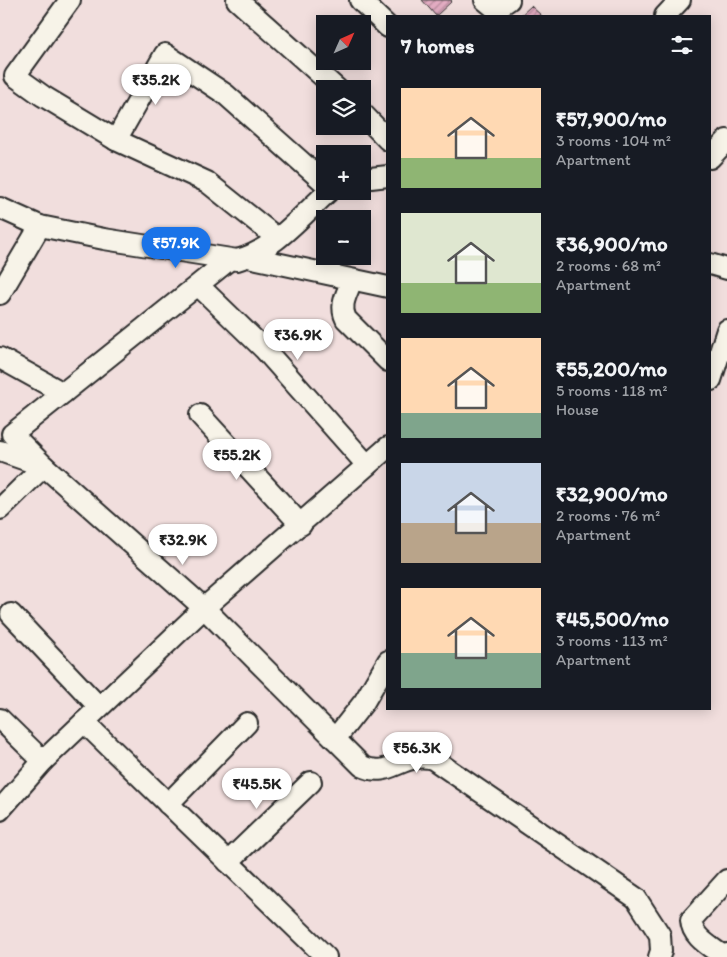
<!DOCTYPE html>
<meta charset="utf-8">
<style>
body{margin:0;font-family:Itim,sans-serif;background:#20242c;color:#f1f3f6;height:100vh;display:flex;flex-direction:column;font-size:19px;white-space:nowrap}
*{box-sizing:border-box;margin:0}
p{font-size:16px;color:#9ea1a6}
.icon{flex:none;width:28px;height:28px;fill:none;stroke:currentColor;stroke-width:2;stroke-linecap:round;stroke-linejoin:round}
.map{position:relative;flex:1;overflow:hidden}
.side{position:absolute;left:386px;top:15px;width:325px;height:695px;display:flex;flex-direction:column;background:#171b24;border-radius:0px;box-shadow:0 2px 12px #0003}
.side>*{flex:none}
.needle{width:32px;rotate:45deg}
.buttons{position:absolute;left:316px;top:15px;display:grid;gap:10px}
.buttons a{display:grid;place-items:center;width:55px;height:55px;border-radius:0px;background:#171b24;box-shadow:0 2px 12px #0003;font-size:25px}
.price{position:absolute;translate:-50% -42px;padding:0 11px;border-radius:18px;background:#fff;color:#222;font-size:16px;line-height:32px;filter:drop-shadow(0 1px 2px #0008)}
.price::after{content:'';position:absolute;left:50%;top:30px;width:15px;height:11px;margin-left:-8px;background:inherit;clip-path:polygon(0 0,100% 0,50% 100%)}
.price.on{background:#1a73e8;color:#fff}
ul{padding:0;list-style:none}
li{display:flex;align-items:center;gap:15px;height:125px;padding:0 15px}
li span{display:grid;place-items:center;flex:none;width:140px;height:100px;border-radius:0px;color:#555}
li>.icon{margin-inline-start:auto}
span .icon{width:60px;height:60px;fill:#fffc;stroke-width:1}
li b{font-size:21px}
h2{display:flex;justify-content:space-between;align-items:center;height:60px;padding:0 15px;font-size:21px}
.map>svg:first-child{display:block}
</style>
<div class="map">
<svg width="727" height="957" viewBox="0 0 727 957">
<defs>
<pattern id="building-hatch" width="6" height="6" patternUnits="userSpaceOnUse" patternTransform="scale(1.25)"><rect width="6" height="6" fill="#e3acc2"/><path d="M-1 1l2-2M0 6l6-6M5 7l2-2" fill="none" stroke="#b88c9e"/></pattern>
</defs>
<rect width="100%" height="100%" fill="#f1dedd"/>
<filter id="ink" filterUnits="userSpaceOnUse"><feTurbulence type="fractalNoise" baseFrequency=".02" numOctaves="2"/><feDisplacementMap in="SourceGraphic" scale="10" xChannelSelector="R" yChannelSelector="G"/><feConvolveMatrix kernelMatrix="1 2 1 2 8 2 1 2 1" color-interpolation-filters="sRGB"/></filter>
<g filter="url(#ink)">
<g fill="url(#building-hatch)" stroke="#2b2b2b">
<polygon points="422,0 451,0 452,1 436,16"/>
<polygon points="531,6 542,16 520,16"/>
</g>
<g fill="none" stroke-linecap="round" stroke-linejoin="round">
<defs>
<g id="minor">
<polyline points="70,0 15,76 43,96 116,140 207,182 277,238"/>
<polyline points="237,0 337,89"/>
<polyline points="360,0 388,27"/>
<polyline points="485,0 496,9 509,0"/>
<polyline points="665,16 680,0"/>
<polyline points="362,113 388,140"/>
<polyline points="116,140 165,54 225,94 325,183"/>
<polyline points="710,158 727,140"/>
<polyline points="362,179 388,176"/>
<path d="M0,208L40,226L104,239L237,260C273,251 302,215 329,191"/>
<polyline points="248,257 388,287"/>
<polyline points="710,264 727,269"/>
<path d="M352,280C347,294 339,305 346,319L388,361"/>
<polyline points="199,286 265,350 367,465"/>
<polyline points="0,294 40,226"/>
<polyline points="0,358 63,393"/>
<polyline points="711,380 727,330"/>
<polyline points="200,415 301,525"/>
<polyline points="0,451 40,465"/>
<polyline points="44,466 12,434 229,260"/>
<polyline points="0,509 44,466 204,608 388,447"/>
<polyline points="11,614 99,707"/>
<polyline points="0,719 43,761"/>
<polyline points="84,722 326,957"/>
<polyline points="335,739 364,702 388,661"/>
<polyline points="168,804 247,723"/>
<path d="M0,810L43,761L204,608L362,766C390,780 402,751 433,759L636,898L660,935L661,951L659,957"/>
<polyline points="228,862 311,782"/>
<path d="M727,880L691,920C692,938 712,947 724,957L727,954"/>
</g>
</defs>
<use href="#minor" stroke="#2b2b2b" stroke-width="24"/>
<use href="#minor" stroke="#f7f3e8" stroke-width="20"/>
</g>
</g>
</svg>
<div class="buttons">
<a><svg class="needle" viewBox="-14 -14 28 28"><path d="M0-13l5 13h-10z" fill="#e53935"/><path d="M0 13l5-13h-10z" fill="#9ea1a6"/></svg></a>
<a><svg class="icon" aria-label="layers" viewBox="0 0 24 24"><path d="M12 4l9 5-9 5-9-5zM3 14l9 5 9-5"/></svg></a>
<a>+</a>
<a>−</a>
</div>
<b class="price" style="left:156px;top:106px">₹35.2K</b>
<b class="price on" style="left:176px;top:269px">₹57.9K</b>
<b class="price" style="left:298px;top:361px">₹36.9K</b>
<b class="price" style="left:237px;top:481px">₹55.2K</b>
<b class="price" style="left:183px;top:566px">₹32.9K</b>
<b class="price" style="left:417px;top:774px">₹56.3K</b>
<b class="price" style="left:257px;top:810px">₹45.5K</b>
<section class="side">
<h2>7 homes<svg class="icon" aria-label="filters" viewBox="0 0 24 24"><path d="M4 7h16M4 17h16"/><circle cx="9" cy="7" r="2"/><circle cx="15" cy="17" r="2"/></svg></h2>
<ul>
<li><span style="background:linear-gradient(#ffd9b3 70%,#8fb573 0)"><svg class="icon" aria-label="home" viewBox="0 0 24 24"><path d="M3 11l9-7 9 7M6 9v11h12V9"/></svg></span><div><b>₹57,900/mo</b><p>3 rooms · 104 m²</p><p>Apartment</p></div></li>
<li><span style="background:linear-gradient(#dfe7d0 70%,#8fb573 0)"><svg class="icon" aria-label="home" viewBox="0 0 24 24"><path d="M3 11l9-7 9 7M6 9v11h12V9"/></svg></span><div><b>₹36,900/mo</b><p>2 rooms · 68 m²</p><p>Apartment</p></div></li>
<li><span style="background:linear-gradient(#ffd9b3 75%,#7fa58c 0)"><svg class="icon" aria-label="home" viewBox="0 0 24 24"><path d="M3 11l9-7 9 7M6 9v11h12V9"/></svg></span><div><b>₹55,200/mo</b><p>5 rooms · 118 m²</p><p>House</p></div></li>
<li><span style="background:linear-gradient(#c9d6e8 60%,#b9a48a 0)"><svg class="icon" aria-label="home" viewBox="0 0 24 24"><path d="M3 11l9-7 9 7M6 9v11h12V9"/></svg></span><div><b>₹32,900/mo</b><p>2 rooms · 76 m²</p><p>Apartment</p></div></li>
<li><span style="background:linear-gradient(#ffd9b3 65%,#7fa58c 0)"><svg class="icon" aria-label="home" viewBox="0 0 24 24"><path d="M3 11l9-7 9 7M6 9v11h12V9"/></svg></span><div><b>₹45,500/mo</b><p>3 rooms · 113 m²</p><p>Apartment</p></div></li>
</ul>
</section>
</div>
